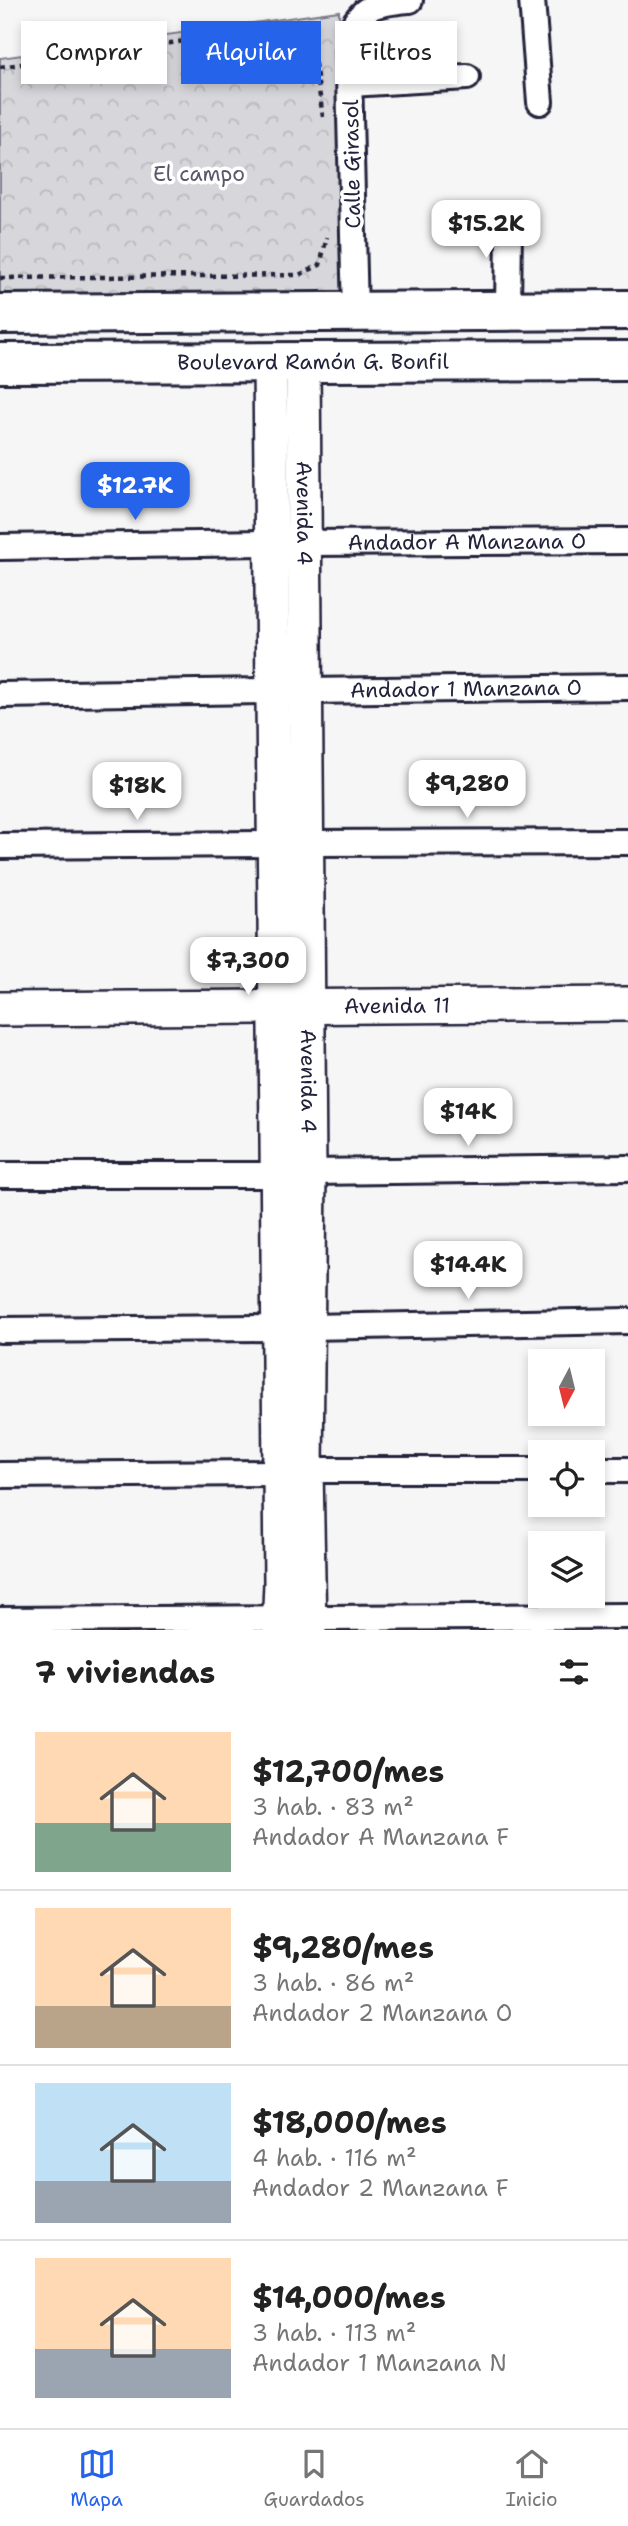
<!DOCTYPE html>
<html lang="es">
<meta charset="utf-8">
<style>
body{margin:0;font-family:"Shantell Sans",sans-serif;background:#f6f6f6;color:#222;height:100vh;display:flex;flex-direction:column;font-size:26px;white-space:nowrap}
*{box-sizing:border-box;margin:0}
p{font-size:23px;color:#767676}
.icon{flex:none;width:38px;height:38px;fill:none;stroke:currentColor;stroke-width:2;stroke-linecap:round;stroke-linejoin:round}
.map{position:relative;height:1630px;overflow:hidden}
.sheet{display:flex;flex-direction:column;background:#fff;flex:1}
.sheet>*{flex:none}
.guide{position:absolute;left:21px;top:21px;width:586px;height:63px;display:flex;gap:14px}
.needle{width:46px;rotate:187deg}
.buttons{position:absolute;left:528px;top:1349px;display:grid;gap:14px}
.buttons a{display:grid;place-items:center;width:77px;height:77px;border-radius:0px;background:#fff;box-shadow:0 4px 10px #0003;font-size:35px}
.price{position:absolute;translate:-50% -60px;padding:0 16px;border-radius:14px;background:#fff;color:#222;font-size:23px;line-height:46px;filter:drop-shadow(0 2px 4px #0008)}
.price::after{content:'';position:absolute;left:50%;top:42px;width:21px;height:16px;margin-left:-10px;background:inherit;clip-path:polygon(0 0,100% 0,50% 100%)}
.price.on{background:#2563eb;color:#fff}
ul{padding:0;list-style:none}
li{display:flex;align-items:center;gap:21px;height:175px;padding:0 35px}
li+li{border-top:2px solid #e0e0e0}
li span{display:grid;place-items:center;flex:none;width:196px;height:140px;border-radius:0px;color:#555}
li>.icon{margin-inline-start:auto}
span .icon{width:84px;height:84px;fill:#fffc;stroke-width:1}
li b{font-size:30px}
h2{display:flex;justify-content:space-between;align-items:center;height:84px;padding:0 35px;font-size:30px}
.chip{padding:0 24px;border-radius:0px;background:#fff;box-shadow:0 4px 10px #0003;font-size:24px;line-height:63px}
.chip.on{background:#2563eb;color:#fff}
.tabs{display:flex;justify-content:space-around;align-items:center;height:98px;border-top:2px solid #e0e0e0;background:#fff;font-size:19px;color:#767676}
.tabs a{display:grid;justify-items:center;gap:4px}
.tabs .on{color:#2563eb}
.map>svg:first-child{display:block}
</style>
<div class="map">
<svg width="628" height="1630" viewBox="0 0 628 1630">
<defs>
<pattern id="park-crowns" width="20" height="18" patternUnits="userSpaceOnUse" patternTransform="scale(1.75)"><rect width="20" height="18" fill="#d7d7db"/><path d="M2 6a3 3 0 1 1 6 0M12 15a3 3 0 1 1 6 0" fill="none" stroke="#b8b8bd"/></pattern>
</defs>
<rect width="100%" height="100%" fill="#f6f6f7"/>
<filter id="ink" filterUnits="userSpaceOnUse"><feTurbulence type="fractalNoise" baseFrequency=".0143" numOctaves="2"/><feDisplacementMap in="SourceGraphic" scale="14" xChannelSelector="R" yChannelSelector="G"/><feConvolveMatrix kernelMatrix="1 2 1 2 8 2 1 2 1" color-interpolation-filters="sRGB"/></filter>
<g filter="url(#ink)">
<polygon fill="url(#park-crowns)" stroke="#7c7c8b" stroke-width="2" points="339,11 347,315 0,318 0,58"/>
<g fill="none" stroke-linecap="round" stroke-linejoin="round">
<defs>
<g id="street">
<polyline points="532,0 540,102"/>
<polyline points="350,84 467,77"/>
<polyline points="508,311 509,226"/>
<path d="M355,313L348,36C362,4 377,3 410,0"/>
<path id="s1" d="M304,543L628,541"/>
<polyline points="0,547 271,543"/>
<path id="s2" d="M305,691L628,687"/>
<polyline points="0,695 272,691"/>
<polyline points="306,843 628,842"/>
<polyline points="0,846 273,844"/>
<polyline points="309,1172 628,1168"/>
<polyline points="0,1175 277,1175"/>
<polyline points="308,1327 628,1321"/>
<polyline points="0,1330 277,1328"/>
<polyline points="306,1470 541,1470"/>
<polyline points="593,1470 628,1470"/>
<polyline points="0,1475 279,1473"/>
<polyline points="0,1620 628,1616"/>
</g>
<g id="secondary">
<polyline points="270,363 281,1583 279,1630"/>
<path id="s3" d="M303,363L309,1172L306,1470L309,1630"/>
<path id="s4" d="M0,1009L628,1004"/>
</g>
<g id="primary">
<polyline points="0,314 628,310"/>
<path id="s5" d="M0,363L628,361"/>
</g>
</defs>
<use href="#street" stroke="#22223b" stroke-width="30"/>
<use href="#secondary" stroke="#22223b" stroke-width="38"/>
<use href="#primary" stroke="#22223b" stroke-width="44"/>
<g stroke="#22223b" stroke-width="4.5" stroke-dasharray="5 5" stroke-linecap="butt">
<polyline points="0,67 242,33 294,28 312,44 323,117"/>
<polyline points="0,278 299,275 320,265 327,237"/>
</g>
<use href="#street" stroke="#fff" stroke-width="24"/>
<use href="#secondary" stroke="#fff" stroke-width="33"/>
<use href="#primary" stroke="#fff" stroke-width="38"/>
</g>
</g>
<g text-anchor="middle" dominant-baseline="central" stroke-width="7" stroke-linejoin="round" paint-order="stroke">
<g font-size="21" fill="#22223b" stroke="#fff">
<text transform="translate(352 164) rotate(-91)">Calle Girasol</text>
<text stroke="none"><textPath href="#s5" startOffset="313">Boulevard Ramón G. Bonfil</textPath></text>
<text stroke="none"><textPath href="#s3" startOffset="150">Avenida 4</textPath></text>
<text stroke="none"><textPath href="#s1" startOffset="163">Andador A Manzana O</textPath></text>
<text stroke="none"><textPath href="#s2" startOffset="161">Andador 1 Manzana O</textPath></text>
<text stroke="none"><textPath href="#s4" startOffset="397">Avenida 11</textPath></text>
<text stroke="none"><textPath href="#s3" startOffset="718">Avenida 4</textPath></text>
</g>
<g font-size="21" fill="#58586b" stroke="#fff">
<text x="199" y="174">El campo</text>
</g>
</g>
</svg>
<div class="buttons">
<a><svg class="needle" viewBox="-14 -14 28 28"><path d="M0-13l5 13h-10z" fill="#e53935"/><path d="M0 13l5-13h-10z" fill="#767676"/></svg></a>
<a><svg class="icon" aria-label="locate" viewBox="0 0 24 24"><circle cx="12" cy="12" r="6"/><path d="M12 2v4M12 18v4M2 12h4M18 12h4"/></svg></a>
<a><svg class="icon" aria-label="layers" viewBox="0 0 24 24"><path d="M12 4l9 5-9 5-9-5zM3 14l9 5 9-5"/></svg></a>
</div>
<b class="price" style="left:486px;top:260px">$15.2K</b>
<b class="price on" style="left:135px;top:522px">$12.7K</b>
<b class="price" style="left:467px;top:820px">$9,280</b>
<b class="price" style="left:137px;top:822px">$18K</b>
<b class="price" style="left:248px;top:997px">$7,300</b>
<b class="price" style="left:468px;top:1148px">$14K</b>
<b class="price" style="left:468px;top:1301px">$14.4K</b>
<div class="guide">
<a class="chip">Comprar</a>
<a class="chip on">Alquilar</a>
<a class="chip">Filtros</a>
</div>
</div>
<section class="sheet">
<h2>7 viviendas<svg class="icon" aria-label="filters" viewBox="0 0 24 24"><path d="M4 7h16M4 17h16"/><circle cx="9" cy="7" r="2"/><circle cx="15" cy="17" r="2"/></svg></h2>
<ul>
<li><span style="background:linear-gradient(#ffd9b3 65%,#7fa58c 0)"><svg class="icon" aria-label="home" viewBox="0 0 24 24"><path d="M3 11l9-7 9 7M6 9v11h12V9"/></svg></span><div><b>$12,700/mes</b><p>3 hab. · 83 m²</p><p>Andador A Manzana F</p></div></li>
<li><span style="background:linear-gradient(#ffd9b3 70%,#b9a48a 0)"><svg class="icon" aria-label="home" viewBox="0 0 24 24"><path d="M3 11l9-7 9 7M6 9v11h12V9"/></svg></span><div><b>$9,280/mes</b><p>3 hab. · 86 m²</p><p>Andador 2 Manzana O</p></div></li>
<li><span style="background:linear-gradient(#bfe0f5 70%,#9aa5b1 0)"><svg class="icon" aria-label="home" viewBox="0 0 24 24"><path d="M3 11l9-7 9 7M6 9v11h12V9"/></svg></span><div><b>$18,000/mes</b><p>4 hab. · 116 m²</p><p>Andador 2 Manzana F</p></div></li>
<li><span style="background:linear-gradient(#ffd9b3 65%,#9aa5b1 0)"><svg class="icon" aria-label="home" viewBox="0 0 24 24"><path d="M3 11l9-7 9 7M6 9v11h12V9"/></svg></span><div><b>$14,000/mes</b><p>3 hab. · 113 m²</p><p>Andador 1 Manzana N</p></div></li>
</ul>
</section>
<nav class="tabs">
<a class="on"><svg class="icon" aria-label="map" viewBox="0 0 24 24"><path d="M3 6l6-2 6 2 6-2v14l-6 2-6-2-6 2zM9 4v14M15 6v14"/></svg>Mapa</a>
<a><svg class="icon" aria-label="saved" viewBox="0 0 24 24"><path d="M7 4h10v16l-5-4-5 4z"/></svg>Guardados</a>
<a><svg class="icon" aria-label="home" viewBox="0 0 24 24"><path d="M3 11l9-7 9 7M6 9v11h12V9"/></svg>Inicio</a>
</nav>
